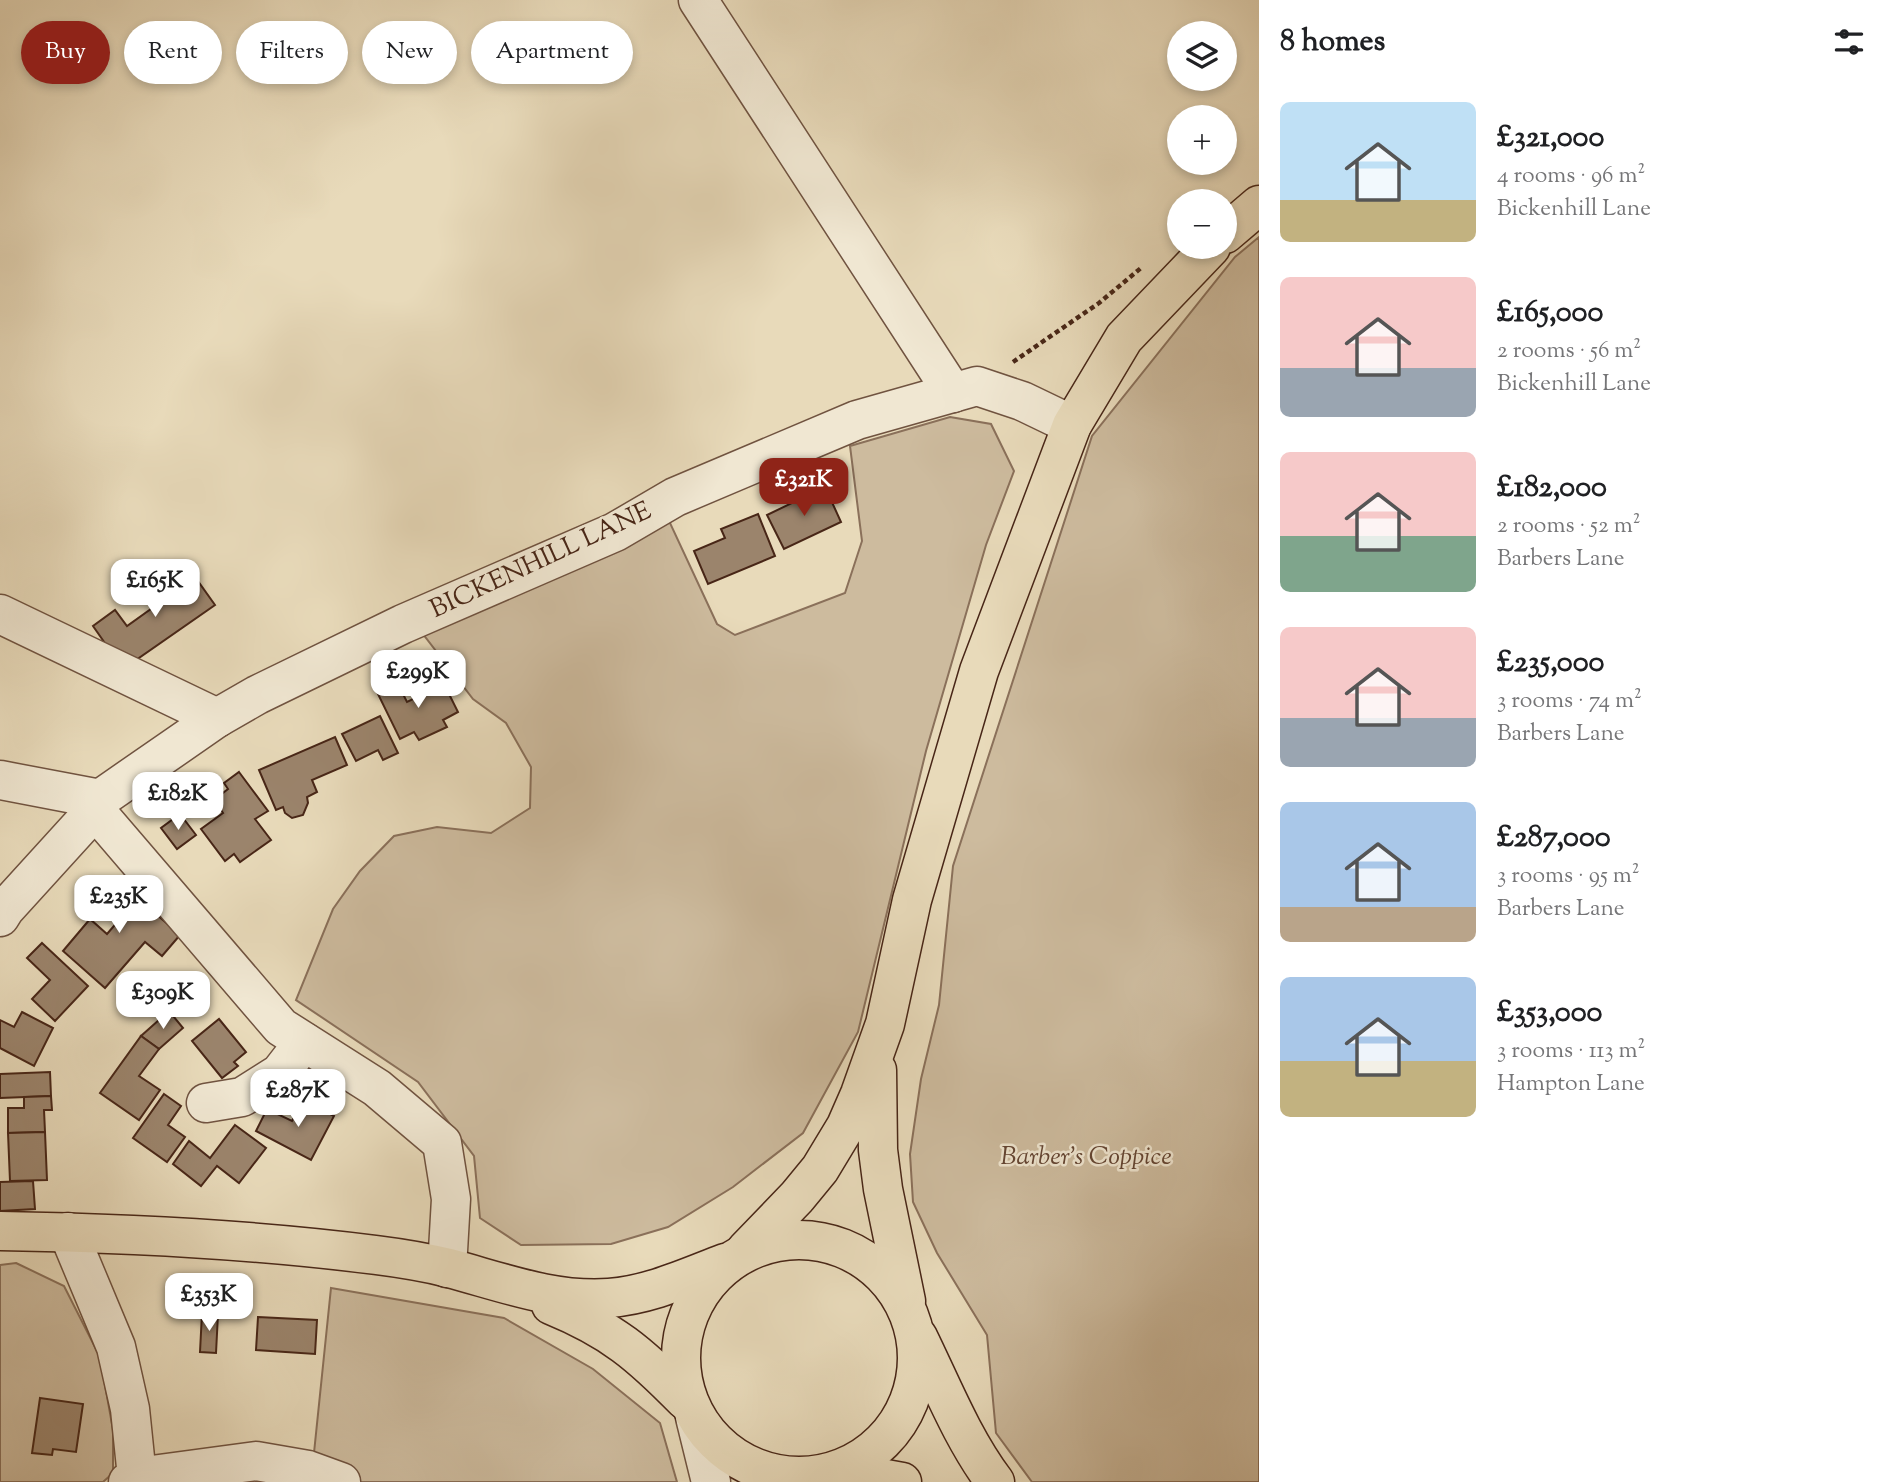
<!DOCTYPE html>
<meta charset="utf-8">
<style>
body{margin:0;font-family:"Sorts Mill Goudy",serif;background:#f6f6f6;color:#202124;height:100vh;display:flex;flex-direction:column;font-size:26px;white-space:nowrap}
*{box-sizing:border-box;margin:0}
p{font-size:23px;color:#757577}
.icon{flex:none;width:38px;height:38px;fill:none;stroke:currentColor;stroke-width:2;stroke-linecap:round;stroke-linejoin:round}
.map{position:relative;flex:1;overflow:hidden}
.drawer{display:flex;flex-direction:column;background:#fff;width:630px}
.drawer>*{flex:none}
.banner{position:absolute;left:21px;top:21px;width:665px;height:63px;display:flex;gap:14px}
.tools{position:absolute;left:1167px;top:21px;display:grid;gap:14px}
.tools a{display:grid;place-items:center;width:70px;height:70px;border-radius:50%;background:#fff;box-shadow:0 4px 10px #0003;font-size:35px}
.price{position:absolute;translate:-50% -60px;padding:0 16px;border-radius:14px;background:#fff;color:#222;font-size:23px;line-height:46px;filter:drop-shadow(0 2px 4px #0008)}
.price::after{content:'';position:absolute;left:50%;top:42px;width:21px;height:16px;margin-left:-10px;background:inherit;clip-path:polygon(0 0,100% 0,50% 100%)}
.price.on{background:#8f2418;color:#fff}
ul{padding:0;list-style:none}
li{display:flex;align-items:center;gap:21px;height:175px;padding:0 21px}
li span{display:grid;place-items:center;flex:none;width:196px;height:140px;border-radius:10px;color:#555}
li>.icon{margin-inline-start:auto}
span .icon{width:84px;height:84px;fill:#fffc;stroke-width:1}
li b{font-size:30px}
h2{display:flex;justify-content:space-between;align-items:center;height:84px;padding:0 21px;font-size:30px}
.tag{padding:0 24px;border-radius:32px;background:#fff;box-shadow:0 4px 10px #0003;font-size:24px;line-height:63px}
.tag.on{background:#8f2418;color:#fff}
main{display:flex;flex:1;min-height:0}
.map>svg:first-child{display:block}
</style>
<main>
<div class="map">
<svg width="1259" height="1482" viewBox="0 0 1259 1482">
<rect width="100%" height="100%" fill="#e8daba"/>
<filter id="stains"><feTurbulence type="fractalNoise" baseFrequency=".00286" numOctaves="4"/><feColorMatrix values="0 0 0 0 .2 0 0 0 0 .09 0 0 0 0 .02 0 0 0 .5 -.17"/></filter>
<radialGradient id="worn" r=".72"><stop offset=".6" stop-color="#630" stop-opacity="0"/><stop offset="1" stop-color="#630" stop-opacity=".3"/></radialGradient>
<g fill="#cdbb9e" stroke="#8a705a" stroke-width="2">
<polygon points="1259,237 1259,1482 1032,1482 996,1433 987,1335 937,1253 913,1202 910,1154 921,1079 939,1005 953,866 1092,436 1235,257"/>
<polygon points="950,417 991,424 1014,471 986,545 926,751 858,1032 803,1133 733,1187 668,1227 611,1244 521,1245 480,1218 474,1156 418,1082 296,1000 333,909 360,871 394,836 437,827 491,833 530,808 531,767 506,723 473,699 423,634 664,510 717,624 735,635 845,593 862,541 850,446"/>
<polygon points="16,1263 64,1286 100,1357 113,1430 113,1473 103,1482 0,1482 0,1265"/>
<polygon points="331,1288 504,1318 593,1369 660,1423 677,1482 311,1482"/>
</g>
<g fill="#9b846c" stroke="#482617" stroke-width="2">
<polygon points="825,487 841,522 784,549 767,515"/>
<polygon points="758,514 775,556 708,584 694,551 725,538 721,529"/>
<polygon points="171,573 181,587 195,577 215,605 123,669 93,626 115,610 127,626 155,606 145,591"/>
<polygon points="441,678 458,712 443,720 447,727 419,740 414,732 400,739 377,692 397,682 407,702 426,693 424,687"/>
<polygon points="380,716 398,753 383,760 378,750 356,761 342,734"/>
<polygon points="335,737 347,765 312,780 317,792 307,797 308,803 303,815 292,818 285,813 283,807 276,810 259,770"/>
<polygon points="239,772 268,811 255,819 271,840 240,862 234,854 225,861 201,829 223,813 214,800 228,789 224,783"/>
<polygon points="180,814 196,835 177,849 161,828"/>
<polygon points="115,878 180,935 162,956 145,942 105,988 63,951 90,919 107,934 120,919 97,899"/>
<polygon points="42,943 88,986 55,1021 32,999 50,980 27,958"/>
<polygon points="169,1011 183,1028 159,1049 141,1036"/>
<polygon points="22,1012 53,1028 34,1066 0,1048 0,1020 14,1027"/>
<polygon points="219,1019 246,1052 234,1062 238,1066 222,1078 192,1041"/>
<polygon points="141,1036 159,1049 139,1076 160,1090 139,1120 100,1093"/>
<polygon points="50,1072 51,1096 0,1098 0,1074"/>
<polygon points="164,1094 181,1106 168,1125 185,1137 167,1162 133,1138"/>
<polygon points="51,1096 52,1110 44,1110 45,1132 8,1133 8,1108 24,1108 24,1097"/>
<polygon points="303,1099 334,1116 311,1160 256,1131 267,1109 292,1121"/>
<polygon points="235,1125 266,1148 239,1183 217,1166 201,1186 173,1164 189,1141 210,1158"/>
<polygon points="45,1132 47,1180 10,1181 8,1133"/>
<polygon points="33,1181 35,1209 0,1211 0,1182"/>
<polygon points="202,1313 218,1314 216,1353 200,1352"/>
<polygon points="258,1317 317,1320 315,1354 256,1350"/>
<polygon points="40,1398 83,1404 76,1452 53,1449 52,1455 32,1453"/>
</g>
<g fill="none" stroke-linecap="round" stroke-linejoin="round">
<defs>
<g id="minor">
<polyline points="698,0 953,393"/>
<polyline points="0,614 217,718"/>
<polyline points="0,780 100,799"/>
<polyline points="95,810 281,1027 377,1088 442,1143 451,1199 447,1268"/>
<polyline points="0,917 5,909 95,810 100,799 217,718 257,695 403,624 615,532 675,497 857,420 977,386 1022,401 1072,425"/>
<polyline points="206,1103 242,1097 280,1073 304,1042"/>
<polyline points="68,1232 116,1347 130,1409 137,1477 128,1482"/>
<polyline points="695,1417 711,1482"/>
<polyline points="138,1482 137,1477 256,1461 308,1470 341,1482"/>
</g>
<g id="major">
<polyline points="1225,234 1259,205"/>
<polyline points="877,1070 878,1150 883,1189 906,1301"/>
<path d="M0,1231C126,1233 251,1239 376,1255C400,1258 425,1262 449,1268C502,1282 553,1302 609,1298C650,1295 688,1277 725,1263"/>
<circle cx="799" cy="1358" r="118"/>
<polyline points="746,1250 797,1197 820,1169 846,1126 860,1094 885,1024 912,900 979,671 1072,425 1124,338 1211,247"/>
<path d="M551,1305C612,1330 640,1354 685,1400"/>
<path d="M918,1337C942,1386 962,1438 995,1482"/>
<polyline points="828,1474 858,1474 902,1482"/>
</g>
</defs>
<use href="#minor" stroke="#705340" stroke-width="41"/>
<use href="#major" stroke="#482617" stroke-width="41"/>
<polyline stroke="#482617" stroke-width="4.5" stroke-dasharray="5 3.5" stroke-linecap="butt" points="1013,362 1099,303 1141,268"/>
<use href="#minor" stroke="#f0e7d2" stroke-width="38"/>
<use href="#major" stroke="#e8daba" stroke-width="38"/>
</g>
<g text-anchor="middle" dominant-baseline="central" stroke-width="5" stroke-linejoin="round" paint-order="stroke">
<g font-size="26" fill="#482617" stroke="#f0e7d2">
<text transform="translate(541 561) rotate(-25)">BICKENHILL LANE</text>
</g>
<g font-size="26" font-style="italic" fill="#634432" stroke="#f0e7d2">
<text x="1086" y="1157">Barber's Coppice</text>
</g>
</g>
<rect width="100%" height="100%" filter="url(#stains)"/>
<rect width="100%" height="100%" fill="url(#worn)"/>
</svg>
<div class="tools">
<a><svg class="icon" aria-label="layers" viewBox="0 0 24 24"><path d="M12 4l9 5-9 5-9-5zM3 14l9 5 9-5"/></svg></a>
<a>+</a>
<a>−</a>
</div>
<b class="price on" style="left:804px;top:518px">£321K</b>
<b class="price" style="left:155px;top:619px">£165K</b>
<b class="price" style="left:418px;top:710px">£299K</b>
<b class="price" style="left:178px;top:832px">£182K</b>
<b class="price" style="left:119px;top:935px">£235K</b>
<b class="price" style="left:163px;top:1031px">£309K</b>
<b class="price" style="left:298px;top:1129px">£287K</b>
<b class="price" style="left:209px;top:1333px">£353K</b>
<div class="banner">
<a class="tag on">Buy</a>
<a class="tag">Rent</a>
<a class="tag">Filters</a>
<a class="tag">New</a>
<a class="tag">Apartment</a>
</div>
</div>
<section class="drawer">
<h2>8 homes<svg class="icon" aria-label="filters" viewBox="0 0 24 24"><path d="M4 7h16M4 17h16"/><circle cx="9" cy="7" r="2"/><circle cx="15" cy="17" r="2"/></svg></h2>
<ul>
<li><span style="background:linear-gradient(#bfe0f5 70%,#c2b280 0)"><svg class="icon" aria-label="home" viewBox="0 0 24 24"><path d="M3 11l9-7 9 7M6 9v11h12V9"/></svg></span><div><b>£321,000</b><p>4 rooms · 96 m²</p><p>Bickenhill Lane</p></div></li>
<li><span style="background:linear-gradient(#f6c9c9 65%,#9aa5b1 0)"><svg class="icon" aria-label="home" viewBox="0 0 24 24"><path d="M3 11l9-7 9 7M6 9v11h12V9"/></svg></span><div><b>£165,000</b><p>2 rooms · 56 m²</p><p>Bickenhill Lane</p></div></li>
<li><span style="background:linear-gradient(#f6c9c9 60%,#7fa58c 0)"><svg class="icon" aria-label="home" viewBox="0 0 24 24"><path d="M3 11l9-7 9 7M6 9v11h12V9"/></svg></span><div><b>£182,000</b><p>2 rooms · 52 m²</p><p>Barbers Lane</p></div></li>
<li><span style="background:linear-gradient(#f6c9c9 65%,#9aa5b1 0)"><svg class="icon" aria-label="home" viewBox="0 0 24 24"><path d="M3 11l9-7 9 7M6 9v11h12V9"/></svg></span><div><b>£235,000</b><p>3 rooms · 74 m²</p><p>Barbers Lane</p></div></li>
<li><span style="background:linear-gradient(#a9c7e8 75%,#b9a48a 0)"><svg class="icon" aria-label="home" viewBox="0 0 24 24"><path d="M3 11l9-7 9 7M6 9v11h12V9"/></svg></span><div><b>£287,000</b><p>3 rooms · 95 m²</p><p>Barbers Lane</p></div></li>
<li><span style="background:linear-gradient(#a9c7e8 60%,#c2b280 0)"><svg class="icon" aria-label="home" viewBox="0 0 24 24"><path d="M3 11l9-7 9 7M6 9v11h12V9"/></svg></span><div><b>£353,000</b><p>3 rooms · 113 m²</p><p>Hampton Lane</p></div></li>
</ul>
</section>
</main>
